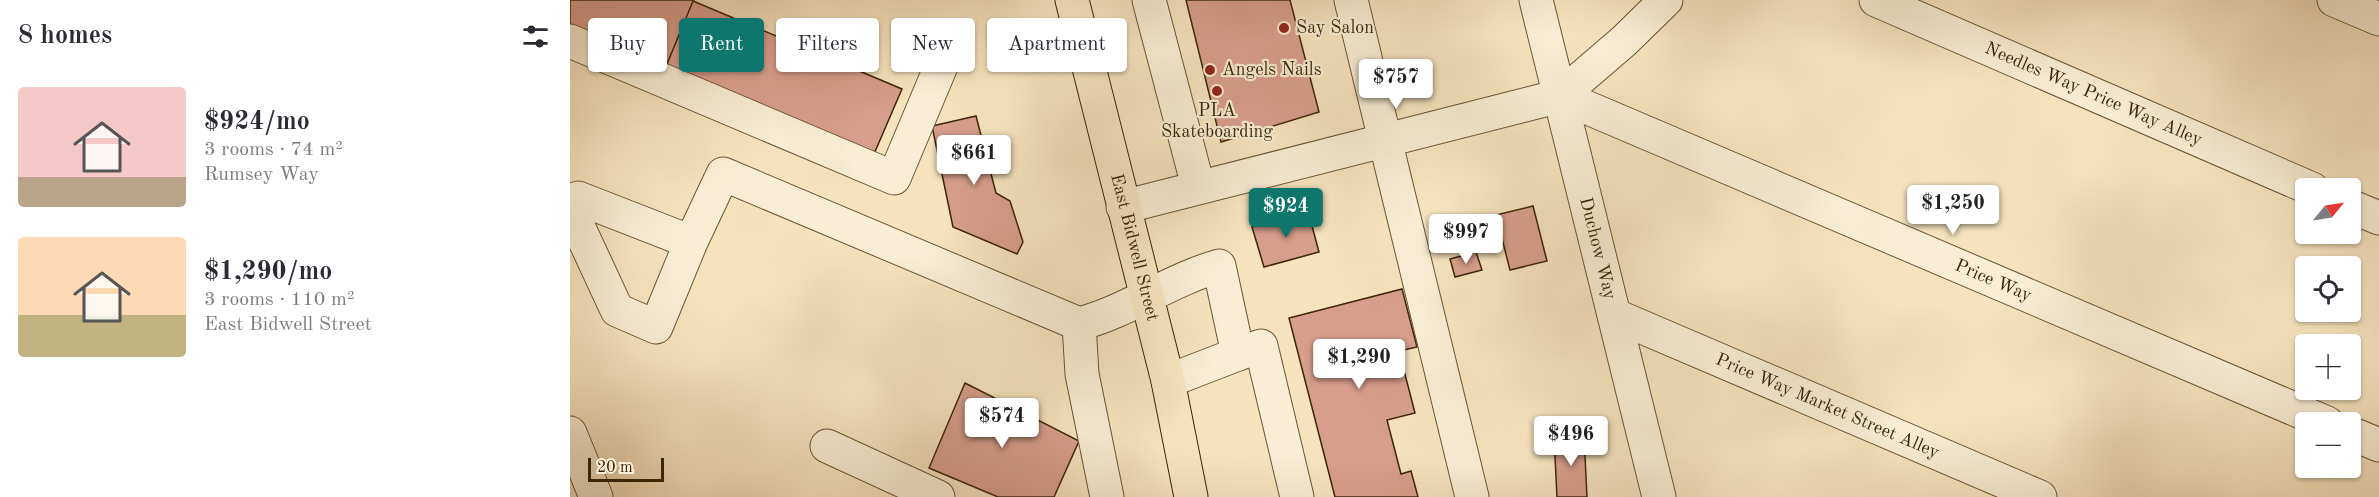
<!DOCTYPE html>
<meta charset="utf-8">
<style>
body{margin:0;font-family:"Old Standard TT",serif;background:#f7f7f7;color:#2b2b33;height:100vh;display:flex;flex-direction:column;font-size:22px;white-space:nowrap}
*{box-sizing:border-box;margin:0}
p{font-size:20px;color:#7c7c81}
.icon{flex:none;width:33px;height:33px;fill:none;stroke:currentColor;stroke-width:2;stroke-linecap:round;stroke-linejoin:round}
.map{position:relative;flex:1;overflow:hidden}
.sheet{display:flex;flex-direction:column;background:#fff;width:570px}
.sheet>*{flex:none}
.hud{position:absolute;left:18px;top:18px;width:570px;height:54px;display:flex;gap:12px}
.needle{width:39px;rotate:60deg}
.fabs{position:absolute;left:1725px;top:178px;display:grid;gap:12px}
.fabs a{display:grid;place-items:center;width:66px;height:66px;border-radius:6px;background:#fff;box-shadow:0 2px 4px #0004;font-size:30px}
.scale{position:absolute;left:18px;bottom:15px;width:76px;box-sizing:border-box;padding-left:6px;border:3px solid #3b2606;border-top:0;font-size:16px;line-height:21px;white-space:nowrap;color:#3b2606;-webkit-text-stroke:4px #f9edd5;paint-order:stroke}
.price{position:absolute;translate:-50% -51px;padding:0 14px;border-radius:6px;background:#fff;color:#222;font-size:20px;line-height:39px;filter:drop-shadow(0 2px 3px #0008)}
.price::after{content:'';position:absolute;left:50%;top:36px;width:18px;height:14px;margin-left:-9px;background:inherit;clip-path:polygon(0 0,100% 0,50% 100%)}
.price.active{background:#0f766e;color:#fff}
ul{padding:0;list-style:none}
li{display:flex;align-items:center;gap:18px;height:150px;padding:0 18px}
li span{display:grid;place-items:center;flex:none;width:168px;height:120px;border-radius:6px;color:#555}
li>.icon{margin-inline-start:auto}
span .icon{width:72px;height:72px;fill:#fffc;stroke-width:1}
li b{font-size:26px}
h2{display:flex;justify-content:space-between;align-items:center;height:72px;padding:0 18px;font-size:26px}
.pill{padding:0 21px;border-radius:6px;background:#fff;box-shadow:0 2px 4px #0004;font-size:21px;line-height:54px}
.pill.active{background:#0f766e;color:#fff}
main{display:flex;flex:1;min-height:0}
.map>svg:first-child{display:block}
</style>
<main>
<section class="sheet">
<h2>8 homes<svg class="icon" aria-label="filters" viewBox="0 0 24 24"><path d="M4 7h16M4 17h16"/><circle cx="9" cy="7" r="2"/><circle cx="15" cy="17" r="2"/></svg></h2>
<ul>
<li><span style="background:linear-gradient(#f6c9c9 75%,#b9a48a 0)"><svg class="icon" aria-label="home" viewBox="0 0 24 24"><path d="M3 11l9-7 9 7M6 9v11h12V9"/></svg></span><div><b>$924/mo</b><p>3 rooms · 74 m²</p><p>Rumsey Way</p></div></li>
<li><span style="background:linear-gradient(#ffd9b3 65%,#c2b280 0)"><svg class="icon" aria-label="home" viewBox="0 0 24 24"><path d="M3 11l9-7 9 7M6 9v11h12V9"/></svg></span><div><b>$1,290/mo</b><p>3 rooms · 110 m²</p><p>East Bidwell Street</p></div></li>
</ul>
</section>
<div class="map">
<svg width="1809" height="497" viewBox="0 0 1809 497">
<rect width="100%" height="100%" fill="#f6e3be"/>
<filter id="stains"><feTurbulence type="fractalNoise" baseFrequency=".00333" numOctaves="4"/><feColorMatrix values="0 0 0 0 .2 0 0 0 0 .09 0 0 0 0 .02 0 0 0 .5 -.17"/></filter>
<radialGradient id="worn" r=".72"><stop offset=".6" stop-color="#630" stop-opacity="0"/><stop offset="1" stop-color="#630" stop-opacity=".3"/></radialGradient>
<g fill="#d89e8d" stroke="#3b2606" stroke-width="1.5">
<polygon points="0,0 124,0 95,69 0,25"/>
<polygon points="616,0 720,0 749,112 651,142"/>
<polygon points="123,1 332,89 304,154 95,69"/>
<polygon points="406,116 426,193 440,201 453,242 447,254 383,227 362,126"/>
<polygon points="963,206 977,261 940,270 926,215"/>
<polygon points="738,211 749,252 694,267 682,227"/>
<polygon points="906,252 912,270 885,277 880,259"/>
<polygon points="832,289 847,347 829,351 845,413 817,420 831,474 841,471 848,497 765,497 719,318"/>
<polygon points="395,383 509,441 484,497 428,497 359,468"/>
<polygon points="1014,436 1017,497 987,497 984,437"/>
</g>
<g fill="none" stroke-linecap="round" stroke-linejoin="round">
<defs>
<g id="minor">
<polyline points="579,0 628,186"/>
<polyline points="781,0 902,497"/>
<path id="s1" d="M966,0L1089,497"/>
<path id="s2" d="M1306,0L1742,189"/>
<polyline points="1764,0 1809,19"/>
<polyline points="0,41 324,178 382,40"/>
<path id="s3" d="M990,96L1757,423"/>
<polyline points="1780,206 1809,218"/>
<polyline points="553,207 990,96 1054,41 1096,0"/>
<path d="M121,242L8,198L2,213L47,310L86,327L121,242L153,174L509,324C558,311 600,280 649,266L668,354L691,346L727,497"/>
<path id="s4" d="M1044,315L1470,497"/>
<polyline points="509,324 512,374 537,497"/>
<polyline points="598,381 668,354"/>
<polyline points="0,433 26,497"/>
<polyline points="1780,433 1809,445"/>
<polyline points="257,446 368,497"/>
</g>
<g id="major">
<path id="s5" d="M502,0L598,381L621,497"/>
</g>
</defs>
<use href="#minor" stroke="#6a5534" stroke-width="35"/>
<use href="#major" stroke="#3b2606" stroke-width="35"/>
<use href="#minor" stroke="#f9edd5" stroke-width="33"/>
<use href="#major" stroke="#f6e3be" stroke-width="33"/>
</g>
<g fill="#8f2418" stroke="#f9edd5" stroke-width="2">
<circle cx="714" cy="28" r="6"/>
<circle cx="640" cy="70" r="6"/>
<circle cx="647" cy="91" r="6"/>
</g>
<g text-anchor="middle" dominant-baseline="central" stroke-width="4.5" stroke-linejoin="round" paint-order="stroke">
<g font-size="18" fill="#3b2606" stroke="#f9edd5" text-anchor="start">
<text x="726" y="28">Say Salon</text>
<text x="652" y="70">Angels Nails</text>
<text x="647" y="111" text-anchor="middle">PLA<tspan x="647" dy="21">Skateboarding</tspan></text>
</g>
<g font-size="18" fill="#3b2606" stroke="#f9edd5">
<text stroke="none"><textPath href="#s2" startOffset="237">Needles Way Price Way Alley</textPath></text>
<text stroke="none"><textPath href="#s5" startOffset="255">East Bidwell Street</textPath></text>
<text stroke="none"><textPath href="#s1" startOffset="256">Duchow Way</textPath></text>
<text stroke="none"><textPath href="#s3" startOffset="471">Price Way</textPath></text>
<text stroke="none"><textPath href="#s4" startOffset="232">Price Way Market Street Alley</textPath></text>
</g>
</g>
<rect width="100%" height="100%" filter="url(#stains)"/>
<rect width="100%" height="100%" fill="url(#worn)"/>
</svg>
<div class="fabs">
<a><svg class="needle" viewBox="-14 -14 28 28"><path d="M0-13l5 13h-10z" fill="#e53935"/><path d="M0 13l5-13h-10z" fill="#7c7c81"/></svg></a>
<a><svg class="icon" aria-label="locate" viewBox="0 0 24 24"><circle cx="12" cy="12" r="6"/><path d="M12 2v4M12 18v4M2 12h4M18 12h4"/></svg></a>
<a>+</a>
<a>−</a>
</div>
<div class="scale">20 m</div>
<b class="price" style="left:826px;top:110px">$757</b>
<b class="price" style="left:404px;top:186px">$661</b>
<b class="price" style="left:1383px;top:236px">$1,250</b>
<b class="price active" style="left:716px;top:239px">$924</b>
<b class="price" style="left:896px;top:265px">$997</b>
<b class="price" style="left:789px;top:390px">$1,290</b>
<b class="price" style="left:432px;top:449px">$574</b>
<b class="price" style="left:1001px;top:467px">$496</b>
<div class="hud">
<a class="pill">Buy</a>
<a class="pill active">Rent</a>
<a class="pill">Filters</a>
<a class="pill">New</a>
<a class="pill">Apartment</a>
</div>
</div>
</main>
